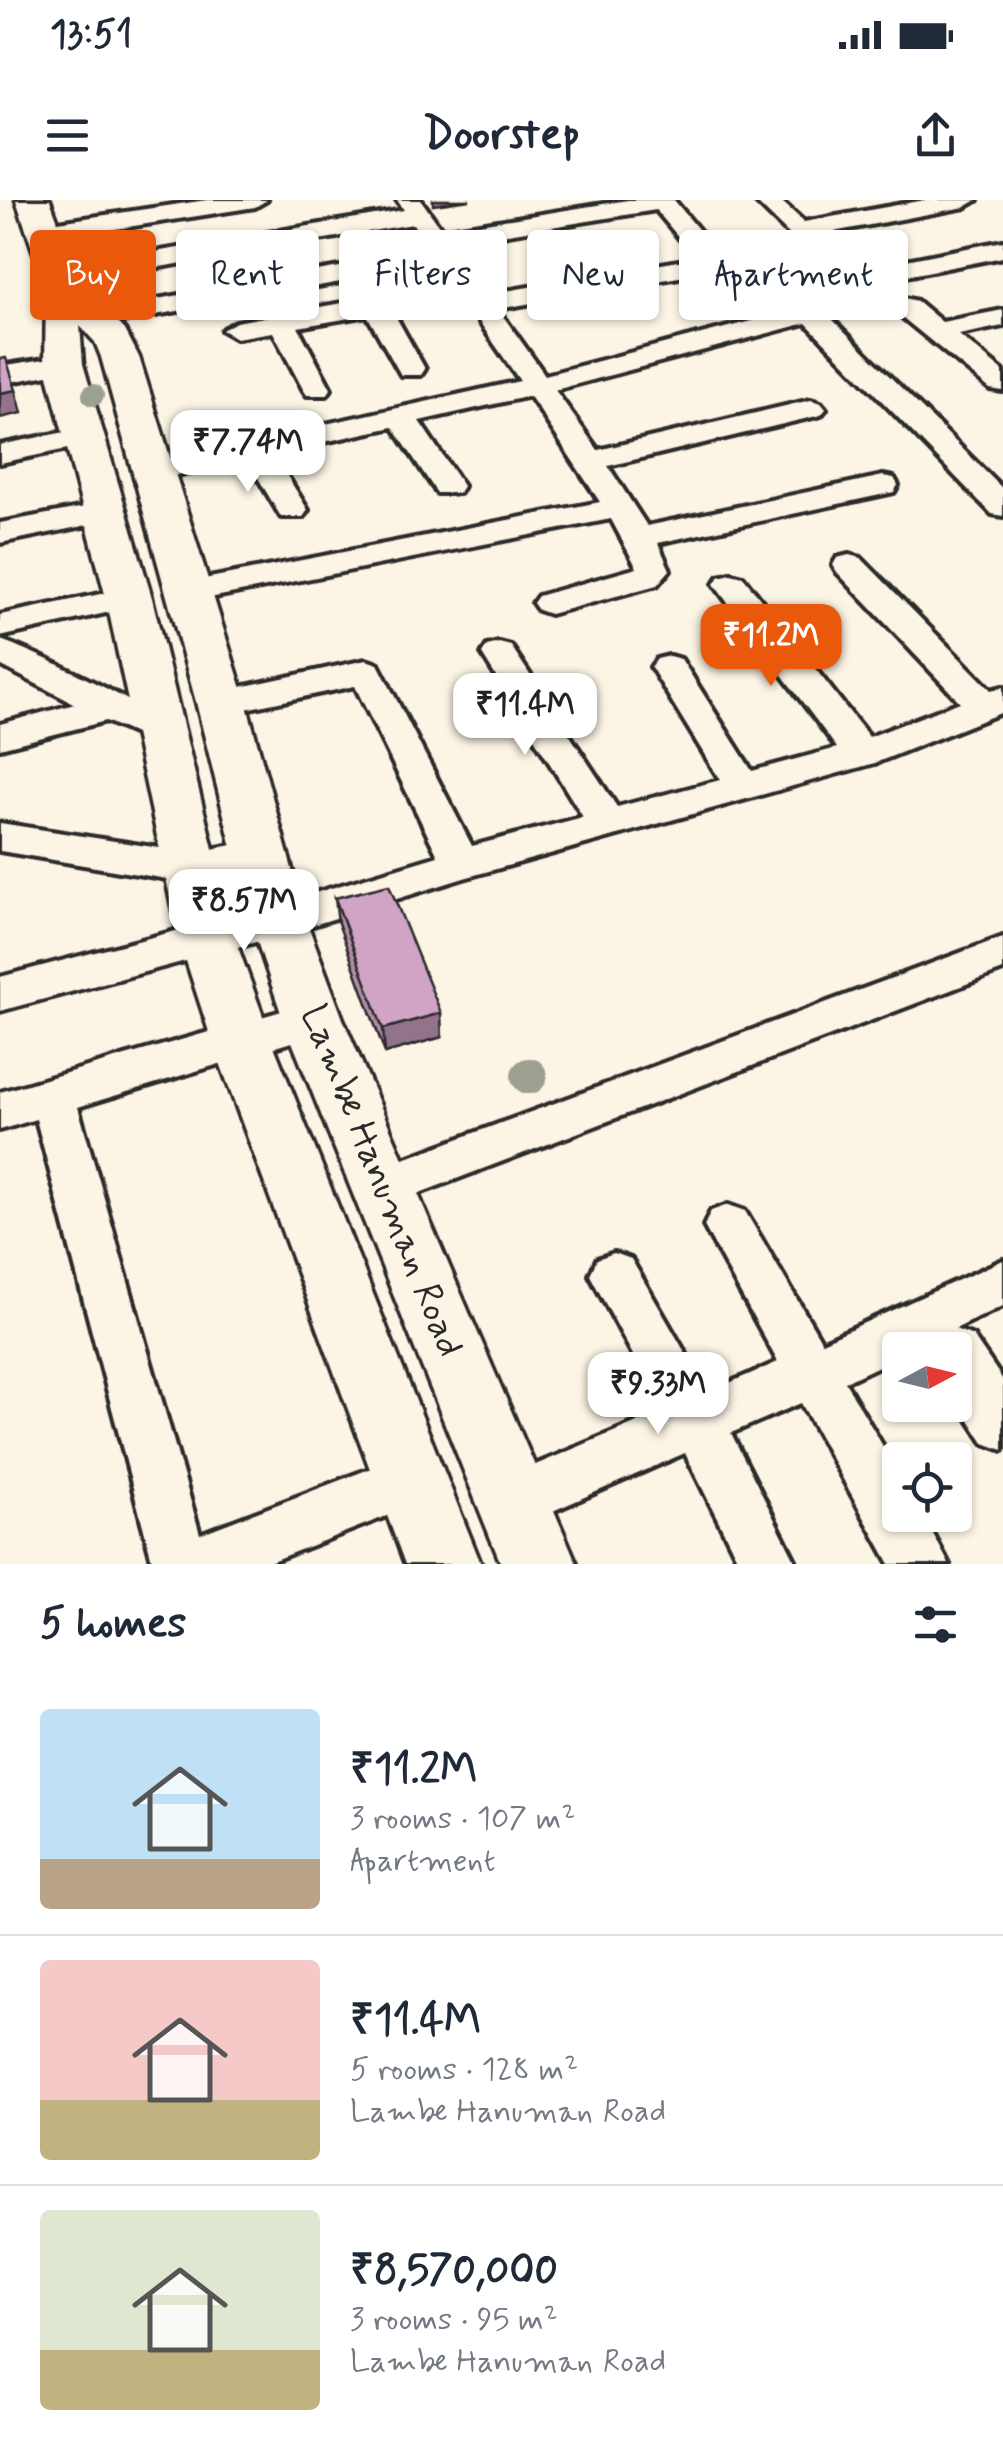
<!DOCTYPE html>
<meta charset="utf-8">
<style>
body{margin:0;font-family:Mynerve,sans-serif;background:#f6f6f7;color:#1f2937;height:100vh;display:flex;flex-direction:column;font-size:38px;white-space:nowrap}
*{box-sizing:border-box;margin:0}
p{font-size:32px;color:#747a83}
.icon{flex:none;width:55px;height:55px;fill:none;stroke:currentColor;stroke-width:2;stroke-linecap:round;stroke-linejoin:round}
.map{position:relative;height:1364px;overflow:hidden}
.drawer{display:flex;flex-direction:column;background:#fff;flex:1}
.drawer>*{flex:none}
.top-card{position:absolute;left:30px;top:30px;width:945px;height:90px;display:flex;gap:20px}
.needle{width:65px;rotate:83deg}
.buttons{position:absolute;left:882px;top:1132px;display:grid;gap:20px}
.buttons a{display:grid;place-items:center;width:90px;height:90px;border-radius:10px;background:#fff;box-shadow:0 2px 8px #0004;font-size:50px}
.price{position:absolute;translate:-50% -85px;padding:0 22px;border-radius:20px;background:#fff;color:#222;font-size:32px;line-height:65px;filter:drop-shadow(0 2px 5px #0008)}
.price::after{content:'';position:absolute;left:50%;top:60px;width:30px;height:22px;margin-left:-15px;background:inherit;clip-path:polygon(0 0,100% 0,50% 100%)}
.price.active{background:#ea580c;color:#fff}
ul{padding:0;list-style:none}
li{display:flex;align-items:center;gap:30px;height:250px;padding:0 40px}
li+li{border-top:2px solid #e0e1e3}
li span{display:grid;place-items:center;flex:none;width:280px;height:200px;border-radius:10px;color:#555}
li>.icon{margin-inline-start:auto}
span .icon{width:120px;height:120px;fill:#fffc;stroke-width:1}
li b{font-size:42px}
h2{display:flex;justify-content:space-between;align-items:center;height:120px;padding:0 40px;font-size:42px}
.pill{padding:0 35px;border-radius:10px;background:#fff;box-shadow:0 2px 8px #0004;font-size:35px;line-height:90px}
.pill.active{background:#ea580c;color:#fff}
.status{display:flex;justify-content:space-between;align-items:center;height:70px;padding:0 50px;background:#fff;direction:ltr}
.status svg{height:28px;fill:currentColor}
header{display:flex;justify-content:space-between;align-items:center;height:130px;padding:0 40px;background:#fff;font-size:45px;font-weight:800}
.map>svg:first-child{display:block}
</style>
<div class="status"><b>13:51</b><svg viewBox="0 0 49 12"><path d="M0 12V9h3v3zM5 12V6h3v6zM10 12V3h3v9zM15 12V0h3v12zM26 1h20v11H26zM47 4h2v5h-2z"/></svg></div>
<header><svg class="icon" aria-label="menu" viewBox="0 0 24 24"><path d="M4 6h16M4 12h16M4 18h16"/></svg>Doorstep<svg class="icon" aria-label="share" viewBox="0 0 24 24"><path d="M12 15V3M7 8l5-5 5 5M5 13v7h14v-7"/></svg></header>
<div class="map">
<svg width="1003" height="1364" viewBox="0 0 1003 1364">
<rect width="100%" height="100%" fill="#fcf5e5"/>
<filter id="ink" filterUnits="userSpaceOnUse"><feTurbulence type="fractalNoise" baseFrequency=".01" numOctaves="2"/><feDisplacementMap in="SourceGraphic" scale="20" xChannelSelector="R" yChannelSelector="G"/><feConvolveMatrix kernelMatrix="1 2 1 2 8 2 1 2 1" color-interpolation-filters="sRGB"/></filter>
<g filter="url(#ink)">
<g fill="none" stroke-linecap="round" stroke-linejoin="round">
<defs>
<g id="minor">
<polygon points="207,0 267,0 255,7 45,40 32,32 45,24"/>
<path d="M397,0H421L442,30L628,0H674L726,63L713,71L498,109L545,175L846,96L839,83L754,0H780L804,22L925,0H977L965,7L817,35L855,70L1003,41V57L865,84L868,89L917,101L942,122L1003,110V126L959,135L1003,171V191L990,189L897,113L871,106L830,117L1003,289V316L992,314L806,123L555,190L598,250L811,200L821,203L826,209L821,215L608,266L647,326L883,276L894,278L898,285L894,292L658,343L670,370L657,385L550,414L538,410L533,403L538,396L637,368L611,319L189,402L177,399L172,392L177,385L189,382L600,302L530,196L419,221L463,286L459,293H437L393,227L273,253L308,310L303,317H281L247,259L154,280L143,277L139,271L143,265L154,262L520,181L463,98L392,110L425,169L421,175H401L367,115L298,127L331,189L327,195H307L303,189L273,132L236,138L222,130L236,122L454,83L441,64L94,126L80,118L94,110L431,51L413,24L60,84L47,76L60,68L404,10ZM656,10L696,58L488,94L452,43Z"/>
<polygon points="64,156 74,158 78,164 74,170 0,184 0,166"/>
<polygon points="85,228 96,231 100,237 96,243 0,263 0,245"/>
<polygon points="106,303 117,305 122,312 117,319 0,343 0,323"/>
<polygon points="849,355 861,358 991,490 1003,487 1003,512 875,563 464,678 278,736 0,811 0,777 278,704 438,656 355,486 221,514 208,510 203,502 208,494 366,460 378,464 472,646 583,617 482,454 487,446 499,443 511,446 617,607 720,580 651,467 657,459 669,456 681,459 752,571 837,548 719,391 714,384 719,377 731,374 743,377 869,537 960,502 837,372 833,365 837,358"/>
<polygon points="129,388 141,391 146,398 141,405 0,437 0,415"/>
<path d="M0,440C26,447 168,516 178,533L173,542L160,545L106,521L0,548V524L75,504L0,465Z"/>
<polygon points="0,623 191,653 259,640 273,644 279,654 273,664 191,683 0,651"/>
<polygon points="1003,737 1003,770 383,1007 366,1001 360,987 366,973"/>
<polygon points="313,802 328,807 335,819 328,831 78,907 200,1334 411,1253 430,1261 438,1280 430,1299 264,1364 153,1364 36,919 0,930 0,892"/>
<polygon points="728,1005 745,1011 822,1142 1003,1060 1003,1106 955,1129 973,1136 1003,1180 1003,1250 984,1243 955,1198 955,1150 931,1150 936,1139 912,1150 900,1150 900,1156 845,1182 900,1275 900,1315 923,1315 949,1364 890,1364 801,1203 731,1233 797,1364 740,1364 685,1253 514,1328 495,1320 487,1301 495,1282 663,1211 590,1075 597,1059 614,1053 631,1059 708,1192 778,1162 704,1026 711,1011"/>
</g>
<polygon id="secondary" points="16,0 50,0 81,84 125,130 139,157 246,502 306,720 343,819 577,1364 501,1364 283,819 250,720 196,502 101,157 95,142 80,126 83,164 152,398 235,739 272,841 481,1364 405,1364 212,841 179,739 106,398 45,164 46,88"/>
</defs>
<use href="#minor" stroke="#2b2b2b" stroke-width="8"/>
<use href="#secondary" stroke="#2b2b2b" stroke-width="7"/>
<use href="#minor" fill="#fcf5e5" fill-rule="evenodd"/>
<use href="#secondary" fill="#fcf5e5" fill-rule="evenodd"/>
</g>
<g fill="#9ca091">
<circle cx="93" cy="195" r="11"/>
<circle cx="529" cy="876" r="18"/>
</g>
<polygon fill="#b48daa" stroke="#2b2b2b" stroke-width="2.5" points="335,698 442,837 385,853 338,723"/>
<g fill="#92738b" stroke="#2b2b2b" stroke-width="2.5">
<polygon points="433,0 470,0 433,5"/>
<polygon points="16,190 22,213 0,218 0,193"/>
<polygon points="441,813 442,837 385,853 383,829"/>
</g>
<g fill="#d1a4c6" stroke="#2b2b2b" stroke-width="2.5">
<polygon points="6,158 16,190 0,193 0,159"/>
<polygon points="389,685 441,813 383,829 335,698"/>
</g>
</g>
<g text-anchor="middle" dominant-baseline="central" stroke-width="10" stroke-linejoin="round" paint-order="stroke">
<g font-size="38" fill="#2b2b2b" stroke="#fcf5e5">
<text transform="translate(381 981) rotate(68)">Lambe Hanuman Road</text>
</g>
</g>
</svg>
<div class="buttons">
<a><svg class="needle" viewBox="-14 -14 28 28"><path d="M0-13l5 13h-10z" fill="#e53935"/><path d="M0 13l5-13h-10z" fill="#747a83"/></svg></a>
<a><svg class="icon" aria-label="locate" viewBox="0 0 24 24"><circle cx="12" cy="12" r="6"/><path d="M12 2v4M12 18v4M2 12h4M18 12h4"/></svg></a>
</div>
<b class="price" style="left:248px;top:295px">₹7.74M</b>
<b class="price active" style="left:771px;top:489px">₹11.2M</b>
<b class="price" style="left:525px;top:558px">₹11.4M</b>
<b class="price" style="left:244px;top:754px">₹8.57M</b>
<b class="price" style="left:658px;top:1237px">₹9.33M</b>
<div class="top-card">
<a class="pill active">Buy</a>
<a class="pill">Rent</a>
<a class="pill">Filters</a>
<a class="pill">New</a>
<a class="pill">Apartment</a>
</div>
</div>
<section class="drawer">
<h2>5 homes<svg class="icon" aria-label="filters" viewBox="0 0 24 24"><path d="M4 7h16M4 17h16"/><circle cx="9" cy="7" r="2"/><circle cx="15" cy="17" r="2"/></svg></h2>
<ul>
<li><span style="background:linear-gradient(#bfe0f5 75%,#b9a48a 0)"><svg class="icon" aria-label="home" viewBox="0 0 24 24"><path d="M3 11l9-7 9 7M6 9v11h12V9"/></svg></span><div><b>₹11.2M</b><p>3 rooms · 107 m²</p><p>Apartment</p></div></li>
<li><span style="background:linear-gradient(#f6c9c9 70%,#c2b280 0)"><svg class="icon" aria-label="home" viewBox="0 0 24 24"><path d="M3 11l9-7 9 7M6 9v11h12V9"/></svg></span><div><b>₹11.4M</b><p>5 rooms · 128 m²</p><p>Lambe Hanuman Road</p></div></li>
<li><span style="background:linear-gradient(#dfe7d0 70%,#c2b280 0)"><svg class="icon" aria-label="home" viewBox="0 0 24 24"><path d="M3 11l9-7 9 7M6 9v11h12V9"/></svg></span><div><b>₹8,570,000</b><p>3 rooms · 95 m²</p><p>Lambe Hanuman Road</p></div></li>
</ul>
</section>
